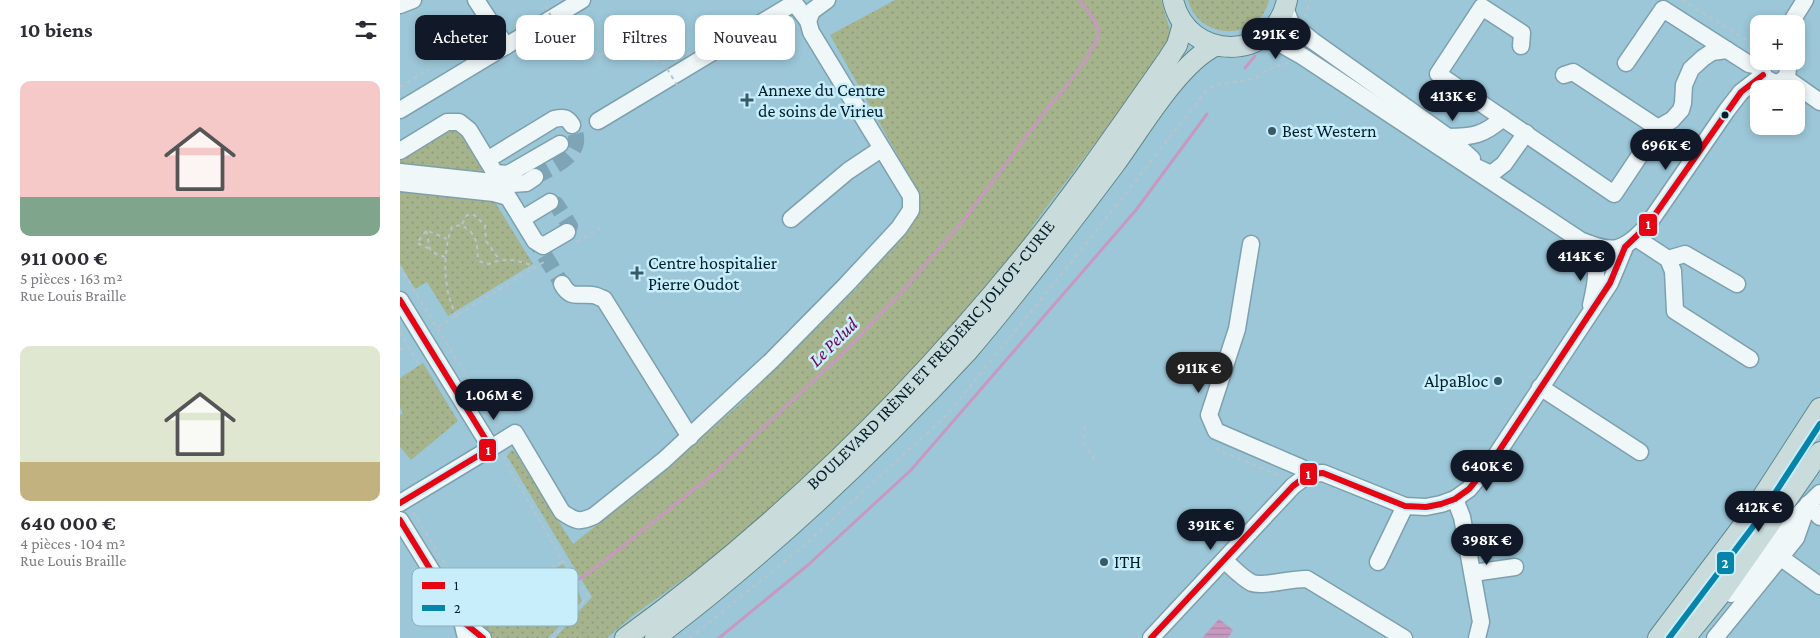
<!DOCTYPE html>
<html lang="fr">
<meta charset="utf-8">
<style>
body{margin:0;font-family:"Crimson Pro",serif;background:#f7f7f7;color:#2b2b33;height:100vh;display:flex;flex-direction:column;font-size:19px;white-space:nowrap}
*{box-sizing:border-box;margin:0}
p{font-size:16px;color:#7c7c81}
.icon{flex:none;width:28px;height:28px;fill:none;stroke:currentColor;stroke-width:2;stroke-linecap:round;stroke-linejoin:round}
.map{position:relative;flex:1;overflow:hidden}
.panel{display:flex;flex-direction:column;background:#fff;width:400px}
.panel>*{flex:none}
.top-card{position:absolute;left:15px;top:15px;width:475px;height:45px;display:flex;gap:10px}
.buttons{position:absolute;left:1350px;top:15px;display:grid;gap:10px}
.buttons a{display:grid;place-items:center;width:55px;height:55px;border-radius:10px;background:#fff;box-shadow:0 2px 8px #0003;font-size:25px}
.price{position:absolute;translate:-50% -42px;padding:0 11px;border-radius:18px;background:#111827;color:#fff;font-size:16px;line-height:32px;filter:drop-shadow(0 1px 2px #0008)}
.price::after{content:'';position:absolute;left:50%;top:30px;width:15px;height:11px;margin-left:-8px;background:inherit;clip-path:polygon(0 0,100% 0,50% 100%)}
.price.active{background:#222;color:#fff}
ul{padding:0;list-style:none}
li{display:grid;align-content:center;gap:10px;height:265px;padding:0 20px}
li span{display:grid;place-items:center;height:155px;border-radius:10px;color:#555}
li>.icon{margin-inline-start:auto}
span .icon{width:90px;height:90px;fill:#fffc;stroke-width:1}
li b{font-size:21px}
h2{display:flex;justify-content:space-between;align-items:center;height:60px;padding:0 20px;font-size:21px}
.pill{padding:0 18px;border-radius:10px;background:#fff;box-shadow:0 2px 8px #0003;font-size:18px;line-height:45px}
.pill.active{background:#111827;color:#fff}
main{display:flex;flex:1;min-height:0}
.map>svg:first-child{display:block}
</style>
<main>
<section class="panel">
<h2>10 biens<svg class="icon" aria-label="filters" viewBox="0 0 24 24"><path d="M4 7h16M4 17h16"/><circle cx="9" cy="7" r="2"/><circle cx="15" cy="17" r="2"/></svg></h2>
<ul>
<li><span style="background:linear-gradient(#f6c9c9 75%,#7fa58c 0)"><svg class="icon" aria-label="home" viewBox="0 0 24 24"><path d="M3 11l9-7 9 7M6 9v11h12V9"/></svg></span><div><b>911 000 €</b><p>5 pièces · 163 m²</p><p>Rue Louis Braille</p></div></li>
<li><span style="background:linear-gradient(#dfe7d0 75%,#c2b280 0)"><svg class="icon" aria-label="home" viewBox="0 0 24 24"><path d="M3 11l9-7 9 7M6 9v11h12V9"/></svg></span><div><b>640 000 €</b><p>4 pièces · 104 m²</p><p>Rue Louis Braille</p></div></li>
</ul>
</section>
<div class="map">
<svg width="1420" height="638" viewBox="0 0 1420 638">
<defs>
<pattern id="grass-dots" width="8" height="8" patternUnits="userSpaceOnUse" patternTransform="scale(1.25)"><rect width="8" height="8" fill="#a6b48d"/><path d="M2 2h.1M6 6h.1" fill="none" stroke="#8d9a7a" stroke-width="1.8" stroke-linecap="round"/></pattern>
<pattern id="water-rules" width="6" height="5" patternUnits="userSpaceOnUse" patternTransform="scale(1.25)"><rect width="6" height="5" fill="#c799c1"/><path d="M0 2.5h6" fill="none" stroke="#a983a6"/></pattern>
</defs>
<rect width="100%" height="100%" fill="#9cc7d8"/>
<g fill="url(#grass-dots)">
<polygon points="495,0 761,0 770,30 768,42 734,94 718,113 633,225 627,240 514,371 382,501 317,555 231,617 207,638 155,638 192,597 107,456 111,450 114,451 173,544 262,473 341,403 457,288 510,223 519,201 517,190 430,35"/>
<path d="M788,0H869C860,42 798,41 788,0Z"/>
<path d="M53,129C71,136 81,161 91,176L0,168V158L46,130Z"/>
<polygon points="0,189 93,199 133,264 48,316 27,282 15,289 0,264"/>
<polygon points="23,363 58,421 11,460 0,447 0,415 3,413 0,408 0,378"/>
<polygon points="163,564 177,587 182,601 148,638 91,638 73,619"/>
</g>
<polygon fill="url(#water-rules)" points="819,619 833,630 828,638 802,638"/>
<g fill="none" stroke-linecap="round" stroke-linejoin="round">
<g stroke="#c799c1" stroke-width="3">
<polyline points="845,68 855,56"/>
<polyline points="88,621 108,609 130,601 146,599 166,588 194,569 316,472 443,353 500,294 567,216 650,105 669,83 688,56 698,37 699,31 690,13 679,0"/>
<polyline points="319,638 408,565 511,470 736,210 807,114"/>
</g>
<g stroke="#7da5b5" stroke-width="16" stroke-dasharray="16 8" stroke-linecap="butt">
<path d="M135,177C155,165 188,154 172,125"/>
<polyline points="150,202 156,204 170,226 167,232"/>
<polyline points="132,235 162,284"/>
</g>
<defs>
<g id="minor">
<polyline points="76,0 106,46"/>
<polyline points="0,5 13,0"/>
<polyline points="885,8 891,23 913,41 1048,137 1072,159"/>
<polyline points="408,21 412,11 427,0"/>
<polyline points="1390,24 1405,0"/>
<path d="M860,40L879,43L902,56L1180,240C1213,254 1223,252 1247,226L1327,110L1341,92L1363,75"/>
<polyline points="1121,46 1122,33 1082,7 1038,74 1214,194 1258,128 1272,120 1281,110 1283,103 1284,85 1291,69 1303,58 1312,52 1327,50 1349,64 1362,67"/>
<polyline points="1226,63 1263,9 1327,50"/>
<path d="M1363,65L1362,71L1365,78L1375,83C1387,81 1391,71 1385,61"/>
<polyline points="1164,75 1173,72 1258,128"/>
<polyline points="1386,78 1420,102"/>
<polyline points="0,110 182,0"/>
<polyline points="198,121 394,3"/>
<path d="M1048,137C1073,137 1084,135 1103,118"/>
<polyline points="0,151 47,122 59,122 69,130 95,173 108,174 160,144"/>
<path d="M87,160L154,119C163,117 167,117 172,125"/>
<polyline points="1076,167 1091,174 1104,164 1126,133"/>
<polyline points="0,172 112,184 126,183 135,177"/>
<polyline points="0,183 94,193 108,197 135,241 143,246 167,232"/>
<polyline points="122,219 150,202"/>
<polyline points="391,219 448,171 481,149"/>
<polyline points="1236,238 1268,259 1273,271 1275,311 1350,359"/>
<polyline points="851,244 837,329 809,415 816,431 902,468 909,474"/>
<path d="M1190,244C1200,264 1196,284 1191,305"/>
<polyline points="1268,259 1285,254 1337,284"/>
<path d="M162,284C171,300 178,293 192,295C196,295 200,298 204,299L290,437"/>
<polyline points="0,300 91,448 0,503"/>
<polyline points="1140,387 1240,452"/>
<path d="M91,448L115,433L162,512C175,521 179,523 194,516L264,460L371,361L446,285L499,228L511,210V196L411,32L408,21L392,0"/>
<polyline points="1055,499 1062,517 1081,622 1077,638"/>
<polyline points="0,520 54,607 62,621 66,638"/>
<polyline points="1380,557 1420,586"/>
<path d="M824,560C832,567 842,578 852,583C863,587 893,578 907,579L1004,638"/>
<polyline points="978,562 1005,506"/>
<polyline points="1073,573 1115,567"/>
<path d="M1331,594C1359,558 1387,524 1420,493"/>
<polyline points="62,621 83,638"/>
<polyline points="751,638 893,486 909,474 923,473 1005,506 1026,507 1041,504 1055,499 1069,489 1095,457 1210,283 1225,247"/>
<polyline points="1315,638 1396,538 1408,504 1420,517"/>
</g>
<g id="major">
<path d="M773,0C787,62 874,63 887,0"/>
<path id="s1" d="M225,638C377,528 511,396 629,250C678,189 723,123 768,59L777,45L783,24"/>
<path d="M255,638C338,575 416,506 490,432C516,406 542,379 567,352C619,291 667,228 715,164C740,130 778,64 815,46"/>
<polyline points="1258,638 1348,519 1420,408"/>
<polyline points="1285,638 1320,595 1420,452"/>
</g>
</defs>
<use href="#minor" stroke="#7da0ae" stroke-width="19"/>
<use href="#major" stroke="#61898b" stroke-width="22"/>
<g stroke="#b8c4ca" stroke-width="2" stroke-dasharray="4 4" stroke-linecap="butt">
<polyline points="1282,0 1359,48"/>
<polyline points="905,17 910,0"/>
<polyline points="0,87 29,69"/>
<polyline points="62,224 67,215 74,215 85,225 86,241 99,259"/>
<polyline points="26,231 17,243 30,249"/>
<polyline points="177,242 203,226"/>
<polyline points="45,257 36,254 30,249 26,230 47,239"/>
<polyline points="0,267 98,427"/>
<path d="M57,316C43,294 42,251 52,227L61,225C77,233 77,243 78,259L81,262L89,264C103,257 121,260 135,267"/>
<polyline points="38,327 147,260"/>
<polyline points="0,332 18,363 22,361"/>
<polyline points="0,350 8,345"/>
<polyline points="685,427 683,442 695,460"/>
<polyline points="818,447 818,450 883,477"/>
<polyline points="104,456 105,461 163,561 188,596 153,638"/>
<polyline points="13,512 73,609 73,612"/>
<polyline points="76,614 163,561"/>
<polyline points="290,638 399,550 546,416 682,249 806,91 815,85 854,79 869,69 888,63"/>
</g>
<use href="#minor" stroke="#f0f7f9" stroke-width="16"/>
<use href="#major" stroke="#cadbdb" stroke-width="20"/>
<polyline stroke="#b8c4ca" stroke-width="2" stroke-dasharray="4 4" stroke-linecap="butt" points="145,6 172,51 263,62 277,85"/>
<defs>
<g id="bus-1">
<polyline points="0,300 91,448 0,503"/>
<polyline points="0,520 62,621 83,638"/>
<polyline points="751,638 893,486 909,474 923,473 1005,506 1026,507 1041,504 1055,499 1069,489 1095,457 1210,283 1225,247 1247,226 1341,92 1363,75"/>
</g>
<polyline id="bus-2" points="1269,638 1355,524 1420,424"/>
</defs>
<use href="#bus-1" stroke="#c8eefc" stroke-width="10"/>
<use href="#bus-2" stroke="#c8eefc" stroke-width="10"/>
<use href="#bus-1" stroke="#e40613" stroke-width="6"/>
<use href="#bus-2" stroke="#0784a9" stroke-width="6"/>
</g>
<g fill="#375a67" stroke="#c8eefc" stroke-width="2">
<path d="M344.5 92.5h5v5h5v5h-5v5h-5v-5h-5v-5h5z"/>
<circle cx="872" cy="131" r="5"/>
<path d="M234.5 265.5h5v5h5v5h-5v5h-5v-5h-5v-5h5z"/>
<circle cx="1098" cy="381" r="5"/>
<circle cx="704" cy="562" r="5"/>
</g>
<circle fill="#001f2a" stroke="#c8eefc" stroke-width="2" cx="1325" cy="115" r="4.5"/>
<g text-anchor="middle" dominant-baseline="central" stroke-width="5" stroke-linejoin="round" paint-order="stroke">
<g font-size="18" fill="#001f2a" stroke="#c8eefc" text-anchor="start">
<text x="358" y="90">Annexe du Centre<tspan x="358" dy="21">de soins de Virieu</tspan></text>
<text x="882" y="131">Best Western</text>
<text x="248" y="263">Centre hospitalier<tspan x="248" dy="21">Pierre Oudot</tspan></text>
<text x="1088" y="381" text-anchor="end">AlpaBloc</text>
<text x="714" y="562">ITH</text>
</g>
<g font-size="18" fill="#001f2a" stroke="#c8eefc">
<text stroke="none"><textPath href="#s1" startOffset="418">BOULEVARD IRÈNE ET FRÉDÉRIC JOLIOT-CURIE</textPath></text>
</g>
<g font-size="19" font-style="italic" fill="#6e0551" stroke="#c8eefc">
<text transform="translate(433 342) rotate(-45)">Le Pelud</text>
</g>
</g>
<rect x="12" y="568" width="166" height="58" rx="8" fill="#c8eefc" stroke="#8cb0bd" stroke-width="1"/>
<rect x="22" y="582" width="23" height="7" fill="#e40613"/>
<rect x="22" y="605" width="23" height="6" fill="#0784a9"/>
<g font-size="14" fill="#001f2a">
<text x="54" y="590">1</text>
<text x="54" y="613">2</text>
</g>
<g stroke="#c8eefc" stroke-width="2">
<rect x="1238" y="213" width="20" height="24" rx="5" fill="#e40613"/>
<rect x="78" y="438" width="19" height="24" rx="5" fill="#e40613"/>
<rect x="899" y="462" width="19" height="24" rx="5" fill="#e40613"/>
<rect x="1316" y="551" width="19" height="24" rx="5" fill="#0784a9"/>
</g>
<g font-size="14" text-anchor="middle" font-weight="bold" fill="#fff">
<text x="1248" y="229">1</text>
<text x="88" y="455">1</text>
<text x="908" y="479">1</text>
<text x="1325" y="568">2</text>
</g>
</svg>
<div class="buttons">
<a>+</a>
<a>−</a>
</div>
<b class="price" style="left:876px;top:60px">291K €</b>
<b class="price" style="left:1053px;top:122px">413K €</b>
<b class="price" style="left:1266px;top:171px">696K €</b>
<b class="price" style="left:1181px;top:282px">414K €</b>
<b class="price active" style="left:799px;top:394px">911K €</b>
<b class="price" style="left:94px;top:421px">1.06M €</b>
<b class="price" style="left:1087px;top:492px">640K €</b>
<b class="price" style="left:1359px;top:533px">412K €</b>
<b class="price" style="left:811px;top:551px">391K €</b>
<b class="price" style="left:1087px;top:566px">398K €</b>
<div class="top-card">
<a class="pill active">Acheter</a>
<a class="pill">Louer</a>
<a class="pill">Filtres</a>
<a class="pill">Nouveau</a>
</div>
</div>
</main>
